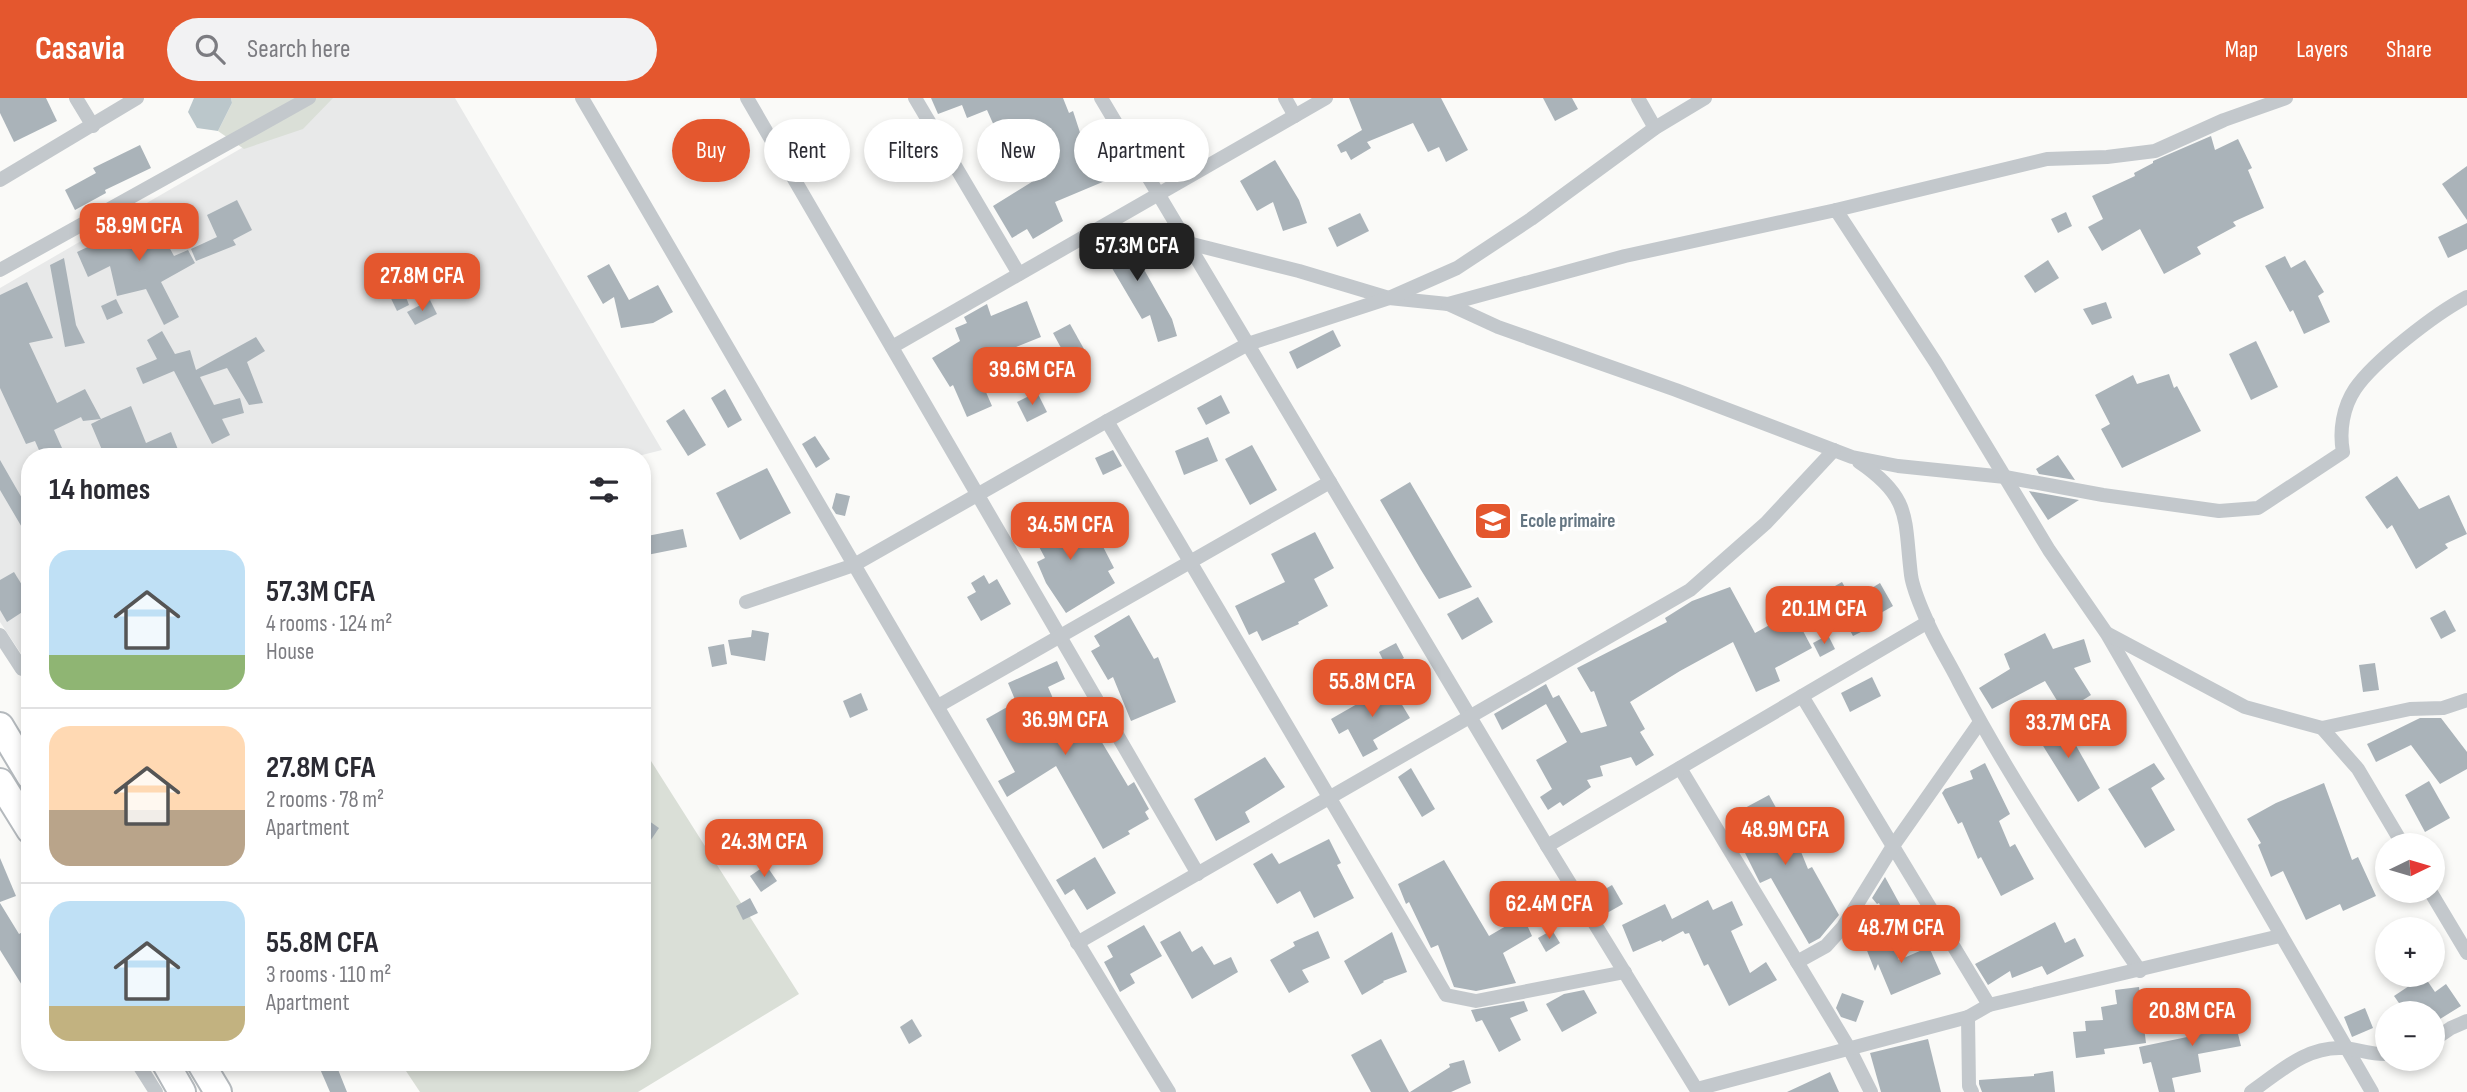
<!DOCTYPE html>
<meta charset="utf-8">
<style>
body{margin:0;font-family:"Sofia Sans Condensed",sans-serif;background:#f2f2f3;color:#2b2b33;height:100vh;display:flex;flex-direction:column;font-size:26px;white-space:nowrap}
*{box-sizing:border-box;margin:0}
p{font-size:23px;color:#7c7c81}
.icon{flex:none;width:38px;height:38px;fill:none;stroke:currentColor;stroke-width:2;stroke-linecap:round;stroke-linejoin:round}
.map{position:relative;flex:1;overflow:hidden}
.side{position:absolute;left:21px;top:350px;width:630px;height:623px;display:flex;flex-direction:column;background:#fff;border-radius:28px;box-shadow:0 4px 10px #0003}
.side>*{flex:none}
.top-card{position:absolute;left:672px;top:21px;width:665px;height:63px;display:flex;gap:14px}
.needle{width:46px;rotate:85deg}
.buttons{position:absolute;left:2375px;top:735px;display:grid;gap:14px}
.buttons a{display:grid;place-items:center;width:70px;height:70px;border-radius:50%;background:#fff;box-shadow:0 4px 10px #0003;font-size:35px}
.price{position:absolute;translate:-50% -60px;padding:0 16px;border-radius:14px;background:#e4572e;color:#fff;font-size:23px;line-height:46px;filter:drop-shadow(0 2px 4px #0008)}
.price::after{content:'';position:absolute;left:50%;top:42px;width:21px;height:16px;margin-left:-10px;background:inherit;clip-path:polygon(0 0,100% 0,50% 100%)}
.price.on{background:#222;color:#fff}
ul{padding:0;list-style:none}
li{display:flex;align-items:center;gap:21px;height:175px;padding:0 28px}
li+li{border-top:2px solid #e1e1e2}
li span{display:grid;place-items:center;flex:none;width:196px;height:140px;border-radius:21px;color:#555}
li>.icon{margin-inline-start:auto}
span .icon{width:84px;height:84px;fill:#fffc;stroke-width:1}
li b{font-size:30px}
h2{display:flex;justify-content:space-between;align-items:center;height:84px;padding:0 28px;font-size:30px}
.pill{padding:0 24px;border-radius:32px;background:#fff;box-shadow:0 4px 10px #0003;font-size:24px;line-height:63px}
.pill.on{background:#e4572e;color:#fff}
header{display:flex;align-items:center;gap:42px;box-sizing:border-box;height:98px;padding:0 35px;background:#e4572e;color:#fff}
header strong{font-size:33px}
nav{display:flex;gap:38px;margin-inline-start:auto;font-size:24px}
.search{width:490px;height:63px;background:#f2f2f3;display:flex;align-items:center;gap:18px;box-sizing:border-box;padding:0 24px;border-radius:38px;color:#7c7c81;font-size:26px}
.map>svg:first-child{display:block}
</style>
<header>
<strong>Casavia</strong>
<div class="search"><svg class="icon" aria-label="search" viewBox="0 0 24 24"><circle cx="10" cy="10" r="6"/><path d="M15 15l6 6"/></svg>Search here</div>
<nav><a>Map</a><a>Layers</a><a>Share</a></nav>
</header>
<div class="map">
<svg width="2467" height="994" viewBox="0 0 2467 994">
<rect width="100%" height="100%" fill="#fafaf8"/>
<polygon fill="#e8e9e9" points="328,0 455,0 662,352 634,359 30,359 30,569 0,524 0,190"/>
<g fill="#dadfd7">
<polygon points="231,0 333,0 303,31 244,51 218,33 232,5"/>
<polygon points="651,663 799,896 638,994 420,994 400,964 642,964 642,668"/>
</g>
<polygon fill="#bbc7cb" points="194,0 231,0 232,5 218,33 197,30 188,14"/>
<g fill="#aab3b9">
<polygon points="0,0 46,0 57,23 14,44 0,15"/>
<polygon points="931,0 1063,0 1069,15 1073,13 1087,56 1092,54 1105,83 1055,104 1063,123 1033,141 1027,131 1012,140 993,108 1043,77 1029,36 1003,48 987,12 967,20 962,7 938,16"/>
<polygon points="1349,0 1441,0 1468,52 1446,64 1439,49 1428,54 1413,25 1367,44 1371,50 1351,62 1346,53 1341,55 1337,47 1362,32"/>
<polygon points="1543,0 1572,0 1578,11 1555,23"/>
<polygon points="2211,38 2215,52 2238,41 2252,70 2248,72 2264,110 2233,124 2236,128 2197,149 2201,156 2164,176 2140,131 2102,153 2088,129 2103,121 2092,98 2135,78 2134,75 2153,65 2153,63"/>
<polygon points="140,47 151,70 105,92 106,95 75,112 65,92 96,75 93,70"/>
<polygon points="1275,62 1299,102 1307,125 1283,133 1273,104 1257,113 1240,83"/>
<polygon points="2467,68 2467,122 2442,86"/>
<polygon points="237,102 252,132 233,142 236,147 196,163 191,151 217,139 207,117"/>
<polygon points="150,114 174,158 188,152 195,165 161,184 179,219 164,227 146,191 117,198 110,168 88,179 77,154 135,127 133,124"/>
<polygon points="2066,114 2072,128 2058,135 2051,121"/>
<polygon points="1360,115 1369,133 1337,149 1328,130"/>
<polygon points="2467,125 2467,151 2448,160 2438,139"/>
<polygon points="1120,129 1172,221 1177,238 1158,244 1150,217 1142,221 1096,143"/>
<polygon points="2285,158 2291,170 2305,162 2324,194 2318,198 2330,224 2304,236 2293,212 2290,214 2265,168"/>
<polygon points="64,160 76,227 85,245 65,249 50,167"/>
<polygon points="2048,162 2059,180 2035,195 2024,178"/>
<polygon points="609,166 629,202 658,187 673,214 653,225 621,230 614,199 603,206 587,178"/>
<polygon points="399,180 409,207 397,213 384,186"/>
<polygon points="27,184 53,240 29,245 57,305 85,291 101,321 131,308 146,345 171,334 181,359 105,359 91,326 101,321 83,323 81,319 54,332 66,359 42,359 35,343 26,346 0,290 0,197"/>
<polygon points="116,201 123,215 107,222 101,208"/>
<polygon points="430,202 437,216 415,227 407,214"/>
<polygon points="1027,203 1041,239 1011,251 1014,257 976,271 992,308 967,319 953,287 950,289 932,260 960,243 955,230 967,225 964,219 987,206 991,218"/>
<polygon points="2106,204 2112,220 2092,227 2083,211"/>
<polygon points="1070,226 1084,251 1067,261 1053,235"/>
<polygon points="1333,232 1341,248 1297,271 1289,254"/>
<polygon points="162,233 175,256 190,252 196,272 256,239 265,253 247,264 263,305 249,307 227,270 200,279 214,307 240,300 244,315 222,321 230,337 212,346 174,273 143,286 136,270 157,261 147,242"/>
<polygon points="2256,243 2278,289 2251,302 2229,256"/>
<polygon points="2169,276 2174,290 2177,288 2201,333 2122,370 2101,331 2110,326 2095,297 2133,277 2137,286"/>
<polygon points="725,291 742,322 728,330 711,300"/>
<polygon points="1037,294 1047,314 1027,324 1017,304"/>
<polygon points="1221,297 1230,315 1206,327 1197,310"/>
<polygon points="684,311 706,347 688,358 666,323"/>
<polygon points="815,338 830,361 816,370 802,346"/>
<polygon points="1208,339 1218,363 1184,377 1175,353"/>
<polygon points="1252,347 1277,392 1250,407 1225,361"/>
<polygon points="1113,352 1122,368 1103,377 1095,360"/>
<polygon points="2058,357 2075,382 2039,376 2036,371"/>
<polygon points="0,362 23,402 30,399 30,443 0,392"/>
<polygon points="767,370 791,415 740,442 716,395"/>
<polygon points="2397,378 2419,411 2449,397 2467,436 2445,446 2448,450 2416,471 2392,427 2387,431 2365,399"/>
<polygon points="1410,384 1454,459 1472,489 1439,501 1421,472 1380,402"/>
<polygon points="2029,393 2079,402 2048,422"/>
<polygon points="836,395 850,398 845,418 836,416 832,410"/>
<polygon points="1055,409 1074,446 1096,435 1114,470 1108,473 1115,485 1066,515 1046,485 1037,464 1045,460 1026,424"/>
<polygon points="683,431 687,449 642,458 642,439"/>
<polygon points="1315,434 1334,470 1314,481 1328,508 1298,524 1299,526 1262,543 1257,533 1249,537 1235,508 1285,484 1271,456"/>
<polygon points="14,474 30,500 30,509 7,524 0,512 0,482"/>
<polygon points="984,477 989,486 997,481 1011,506 981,523 967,499 976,494 971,485"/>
<polygon points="1842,484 1852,502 1880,485 1893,508 1872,520 1875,527 1853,538 1828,492"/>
<polygon points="1730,489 1755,535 1793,514 1812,550 1775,570 1780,583 1756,594 1733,544 1680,573 1630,604 1645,631 1640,634 1654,657 1636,668 1631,659 1600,668 1603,678 1587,682 1591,689 1563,708 1560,704 1548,712 1540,699 1552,691 1536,662 1567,644 1546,606 1502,632 1494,616 1546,586 1553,600 1559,597 1581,635 1607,628 1594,593 1591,594 1577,570 1667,524 1665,520 1692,503"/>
<polygon points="1478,499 1493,524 1462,542 1447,516"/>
<polygon points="2445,512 2456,533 2441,541 2430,520"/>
<polygon points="1129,517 1154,561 1158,559 1176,604 1131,623 1113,579 1108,582 1091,553 1100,548 1094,538"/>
<polygon points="752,532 769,535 765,563 731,557 728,542 751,539"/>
<polygon points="2045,535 2053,551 2084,541 2091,564 2074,570 2091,597 2064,614 2045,583 1992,611 1979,590 2010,571 2004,556"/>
<polygon points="1828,537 1835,551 1820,559 1813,545"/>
<polygon points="1396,545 1404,560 1387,570 1379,554"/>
<polygon points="724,546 727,566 712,569 708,549"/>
<polygon points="1057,563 1065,581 1048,589 1065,628 1085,616 1128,688 1134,684 1149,711 1145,714 1149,721 1128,733 1130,736 1103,751 1056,668 1007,699 998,683 1015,674 986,621 1016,604 1008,585"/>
<polygon points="2375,565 2379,592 2363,594 2359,567"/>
<polygon points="1872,579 1881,598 1850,614 1841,595"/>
<polygon points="1390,587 1410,620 1373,642 1378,651 1363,659 1348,631 1339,636 1331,621"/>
<polygon points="861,595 868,612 850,620 843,603"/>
<polygon points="2420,620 2441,620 2467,654 2467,671 2440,686 2411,647 2376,664 2367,646"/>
<polygon points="2061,621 2100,690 2078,704 2035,635"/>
<polygon points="1265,659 1285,689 1245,714 1250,724 1216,743 1194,701"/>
<polygon points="1985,665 2010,716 1999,723 2010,749 2015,746 2034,781 2001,798 1981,759 1978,761 1962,724 1958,726 1942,695 1945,691 1973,681 1970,673"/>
<polygon points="2154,665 2165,681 2151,690 2175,732 2145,750 2108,691"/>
<polygon points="1411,670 1435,711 1422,719 1398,679"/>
<polygon points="2429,683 2450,720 2425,734 2405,697"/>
<polygon points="2324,685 2352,762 2358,759 2376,798 2343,813 2340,806 2306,822 2283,773 2271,779 2258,747 2261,745 2247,721 2276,705"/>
<polygon points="1769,697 1790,735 1793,734 1808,771 1812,769 1839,817 1820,840 1809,846 1771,780 1760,785 1744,753 1749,751 1730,718"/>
<polygon points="642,718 659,730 642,755"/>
<polygon points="1329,741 1341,765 1337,767 1354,800 1314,820 1300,793 1277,806 1253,766 1272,755 1279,766"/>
<polygon points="1095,759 1116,795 1087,812 1074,791 1065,797 1056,782"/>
<polygon points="0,760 16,798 0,804"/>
<polygon points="1444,762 1489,838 1523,818 1532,838 1503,855 1516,885 1476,893 1454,889 1438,847 1431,850 1409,804 1406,806 1398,786"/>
<polygon points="766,767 777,783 761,794 750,778"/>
<polygon points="1885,779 1909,823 1890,830 1879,805 1877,806 1872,800"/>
<polygon points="1612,787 1623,806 1607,815 1597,796"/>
<polygon points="750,800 758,815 743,822 736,808"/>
<polygon points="1708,802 1713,812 1732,803 1743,827 1731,833 1750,875 1766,864 1777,882 1729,908 1708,866 1704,868 1689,835 1685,836 1683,833 1662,844 1661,842 1633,854 1622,827 1665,806 1672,821"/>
<polygon points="0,805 19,836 30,830 30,900 0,852"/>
<polygon points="2055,824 2065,845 2075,840 2084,858 2047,877 2042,868 2012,880 2010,873 1988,887 1975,866"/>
<polygon points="1144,827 1162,858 1130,876 1135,885 1120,894 1104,864 1113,859 1107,848"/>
<polygon points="1552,832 1560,845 1546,854 1538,840"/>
<polygon points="1180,833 1192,854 1202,848 1214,867 1231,859 1238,874 1192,901 1160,844"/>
<polygon points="1318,833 1330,860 1302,872 1309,884 1289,895 1270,862 1295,848 1293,844"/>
<polygon points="1392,834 1407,874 1383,883 1384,884 1362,897 1344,863"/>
<polygon points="1887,835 1899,862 1929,849 1941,876 1891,897 1878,866 1875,873 1864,845"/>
<polygon points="2424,878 2435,894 2446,886 2461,908 2432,926 2432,915 2406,915 2394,898"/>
<polygon points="2139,889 2146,945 2104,951 2105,956 2076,960 2073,934 2086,933 2085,923 2103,922 2101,909 2117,906 2115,892"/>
<polygon points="1584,892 1597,915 1562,934 1546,906 1564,896"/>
<polygon points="1842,895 1864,903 1856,924 1841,919 1836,910"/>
<polygon points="2229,899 2241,948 2198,956 2201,974 2172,980 2175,994 2159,994 2151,964 2143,966 2139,949 2216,933 2209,903"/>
<polygon points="1524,903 1528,913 1510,920 1521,942 1499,954 1482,922 1476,924 1471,912"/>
<polygon points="2365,910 2373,930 2352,939 2344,919"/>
<polygon points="912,921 922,938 909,946 900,929"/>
<polygon points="1381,941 1409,994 1371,994 1351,957"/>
<polygon points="1928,941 1941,994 1881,994 1870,955"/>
<polygon points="1464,962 1471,985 1451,994 1410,994 1450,969 1449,966"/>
<polygon points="317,964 335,964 347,994 330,994"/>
<polygon points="2053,973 2055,994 1982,994 1979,986 1979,982 2034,978 2034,976"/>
<polygon points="1830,974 1839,994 1787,994"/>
</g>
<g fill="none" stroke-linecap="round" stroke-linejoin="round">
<defs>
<g id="highway">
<polyline points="0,628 30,678"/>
<polyline points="0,684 30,732"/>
<polyline points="165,964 182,994"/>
<polyline points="200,964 218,994"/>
</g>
</defs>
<use href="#highway" stroke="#b4b9bd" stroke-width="30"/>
<g stroke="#c3c8cc" stroke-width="14">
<polyline points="76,0 93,28"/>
<path d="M582,0C777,332 967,667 1169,994"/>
<polyline points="747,0 1198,776"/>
<polyline points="915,0 1019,176"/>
<polyline points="1101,0 1547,748 1698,994"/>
<polyline points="1285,0 1295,18"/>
<polyline points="1638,0 1655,30"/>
<polyline points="0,82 137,0"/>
<polyline points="1836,112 2047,61 2107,59 2155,53 2224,22 2286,0"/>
<path d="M1188,145L1299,173L1389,200L1448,206L1498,229L1676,292L1852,359L1898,368L2005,379L2103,397L2219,413L2258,410L2343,354C2339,333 2343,309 2355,291C2374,263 2436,215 2467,199"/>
<polyline points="0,172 309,0"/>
<polyline points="1448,206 1625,158 1836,112 1936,265 2049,452 2107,536 2372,994"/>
<polyline points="892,249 1326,0"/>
<polyline points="1107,323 1446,897 1476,903 1625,874"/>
<path d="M1859,364C1912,400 1904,420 1911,477C1913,492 1921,509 1927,523C1936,544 1949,564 1959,584C2012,685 2076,779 2140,873"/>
<polyline points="746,504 854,467 1107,323 1248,246 1389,200 1457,170 1531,121 1655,30 1705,0"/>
<polyline points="2108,536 2245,609 2322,630 2410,611 2443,610 2467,602"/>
<polyline points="0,537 22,571"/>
<polyline points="1802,598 1989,907"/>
<polyline points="938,608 1330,384"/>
<polyline points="2322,630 2358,671 2403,747"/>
<polyline points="1680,670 1849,950 1871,994"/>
<polyline points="1547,748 1928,524"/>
<polyline points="2430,793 2467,855"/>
<polyline points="1077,845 1690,492 1766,425 1834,352"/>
<polyline points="1797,864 1826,848 1843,829 1893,748 1980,624"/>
<polyline points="1968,919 1969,988 1972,994"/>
<polyline points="2432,943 2451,930 2467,923"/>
<polyline points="137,964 156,994"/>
<polyline points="1697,991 1968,919 1989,907 2280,838"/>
<path d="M2251,994C2280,974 2306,948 2343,950C2358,951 2372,957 2387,956"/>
</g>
<use href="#highway" stroke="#fff" stroke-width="26"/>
</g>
<defs>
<symbol id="school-square" viewBox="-11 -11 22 22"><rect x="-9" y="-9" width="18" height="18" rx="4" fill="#e4572e" stroke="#fff"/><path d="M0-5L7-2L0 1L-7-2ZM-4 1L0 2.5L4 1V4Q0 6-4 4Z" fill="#fff"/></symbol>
</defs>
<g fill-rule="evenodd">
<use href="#school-square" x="1471" y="401" width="44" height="44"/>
</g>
<g text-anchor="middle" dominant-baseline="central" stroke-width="7" stroke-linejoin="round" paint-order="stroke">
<g font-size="19" font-weight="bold" fill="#657683" stroke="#fff" text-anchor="start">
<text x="1520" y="423">Ecole primaire</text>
</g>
</g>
</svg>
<div class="buttons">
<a><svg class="needle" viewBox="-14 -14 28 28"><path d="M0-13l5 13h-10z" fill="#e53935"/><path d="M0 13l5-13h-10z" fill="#7c7c81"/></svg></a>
<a>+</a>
<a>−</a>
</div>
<b class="price" style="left:139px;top:165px">58.9M CFA</b>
<b class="price on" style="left:1137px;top:185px">57.3M CFA</b>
<b class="price" style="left:422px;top:215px">27.8M CFA</b>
<b class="price" style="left:1032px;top:309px">39.6M CFA</b>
<b class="price" style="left:1070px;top:464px">34.5M CFA</b>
<b class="price" style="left:1824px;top:548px">20.1M CFA</b>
<b class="price" style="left:1372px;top:621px">55.8M CFA</b>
<b class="price" style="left:1065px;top:659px">36.9M CFA</b>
<b class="price" style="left:2068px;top:662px">33.7M CFA</b>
<b class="price" style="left:1785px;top:769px">48.9M CFA</b>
<b class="price" style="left:764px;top:781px">24.3M CFA</b>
<b class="price" style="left:1549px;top:843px">62.4M CFA</b>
<b class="price" style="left:1901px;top:867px">48.7M CFA</b>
<b class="price" style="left:2192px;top:950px">20.8M CFA</b>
<div class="top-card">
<a class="pill on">Buy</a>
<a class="pill">Rent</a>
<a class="pill">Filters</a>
<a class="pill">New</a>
<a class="pill">Apartment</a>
</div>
<section class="side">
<h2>14 homes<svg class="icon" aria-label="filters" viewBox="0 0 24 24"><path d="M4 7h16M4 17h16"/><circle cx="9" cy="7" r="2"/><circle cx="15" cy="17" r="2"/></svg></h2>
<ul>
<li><span style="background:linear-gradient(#bfe0f5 75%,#8fb573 0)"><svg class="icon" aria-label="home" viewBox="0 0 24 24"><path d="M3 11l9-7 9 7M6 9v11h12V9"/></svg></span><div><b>57.3M CFA</b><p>4 rooms · 124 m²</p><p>House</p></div></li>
<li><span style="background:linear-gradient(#ffd9b3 60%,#b9a48a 0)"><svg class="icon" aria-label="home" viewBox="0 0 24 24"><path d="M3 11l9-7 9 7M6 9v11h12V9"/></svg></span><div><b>27.8M CFA</b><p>2 rooms · 78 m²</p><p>Apartment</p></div></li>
<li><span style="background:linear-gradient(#bfe0f5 75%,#c2b280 0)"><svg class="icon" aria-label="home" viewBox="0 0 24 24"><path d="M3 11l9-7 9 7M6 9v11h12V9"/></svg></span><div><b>55.8M CFA</b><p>3 rooms · 110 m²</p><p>Apartment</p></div></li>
</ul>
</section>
</div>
